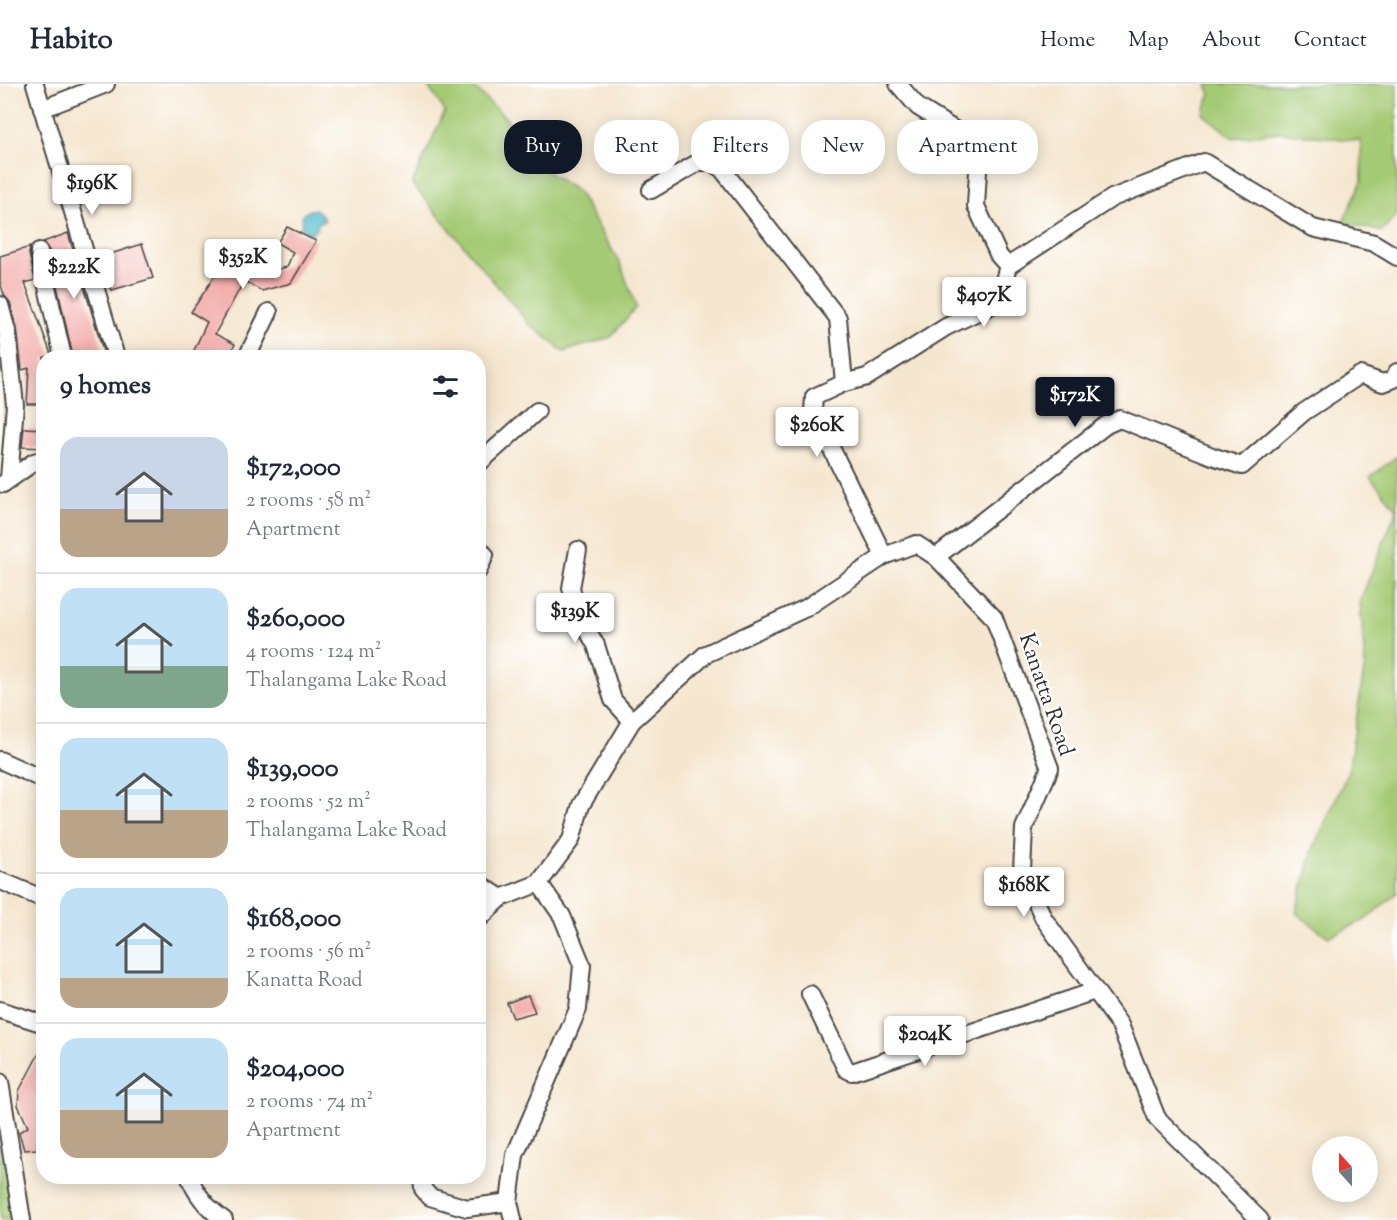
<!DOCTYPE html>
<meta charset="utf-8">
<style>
body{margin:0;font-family:"Sorts Mill Goudy",serif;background:#f2f2f3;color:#1f2937;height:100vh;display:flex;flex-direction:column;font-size:22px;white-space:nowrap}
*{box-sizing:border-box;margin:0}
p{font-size:20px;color:#747a83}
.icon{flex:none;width:33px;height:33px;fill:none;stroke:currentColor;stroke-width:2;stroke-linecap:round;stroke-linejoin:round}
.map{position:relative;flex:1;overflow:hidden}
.side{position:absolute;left:36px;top:266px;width:450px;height:834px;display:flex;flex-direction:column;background:#fff;border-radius:24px;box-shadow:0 3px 15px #0003}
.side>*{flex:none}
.top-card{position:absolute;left:504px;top:36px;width:570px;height:54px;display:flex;gap:12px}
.needle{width:39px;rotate:339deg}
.fabs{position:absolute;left:1312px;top:1052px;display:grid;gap:12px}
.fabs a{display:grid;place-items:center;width:66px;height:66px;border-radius:50%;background:#fff;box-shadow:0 3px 15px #0003;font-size:30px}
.price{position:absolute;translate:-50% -51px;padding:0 14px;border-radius:6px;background:#fff;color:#222;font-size:20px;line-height:39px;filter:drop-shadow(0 2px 3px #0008)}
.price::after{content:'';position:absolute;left:50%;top:36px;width:18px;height:14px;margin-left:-9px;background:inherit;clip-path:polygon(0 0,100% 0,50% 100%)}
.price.on{background:#111827;color:#fff}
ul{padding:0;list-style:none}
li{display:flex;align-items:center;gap:18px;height:150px;padding:0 24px}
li+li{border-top:2px solid #e0e1e3}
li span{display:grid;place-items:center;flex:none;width:168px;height:120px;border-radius:18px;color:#555}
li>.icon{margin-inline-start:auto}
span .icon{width:72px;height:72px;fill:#fffc;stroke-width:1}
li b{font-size:26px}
h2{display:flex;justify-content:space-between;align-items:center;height:72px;padding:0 24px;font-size:26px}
.tag{padding:0 21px;border-radius:24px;background:#fff;box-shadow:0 3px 15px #0003;font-size:21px;line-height:54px}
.tag.on{background:#111827;color:#fff}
header{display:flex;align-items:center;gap:36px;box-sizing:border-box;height:84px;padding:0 30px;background:#fff;border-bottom:2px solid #e0e1e3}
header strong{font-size:28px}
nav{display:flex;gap:33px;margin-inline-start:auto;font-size:21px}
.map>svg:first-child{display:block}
</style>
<header>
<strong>Habito</strong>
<nav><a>Home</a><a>Map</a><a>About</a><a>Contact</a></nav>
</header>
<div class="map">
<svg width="1397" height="1136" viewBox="0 0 1397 1136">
<rect width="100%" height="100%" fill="#fff"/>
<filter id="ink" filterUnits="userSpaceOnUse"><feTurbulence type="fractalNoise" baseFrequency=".0167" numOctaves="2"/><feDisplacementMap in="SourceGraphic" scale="12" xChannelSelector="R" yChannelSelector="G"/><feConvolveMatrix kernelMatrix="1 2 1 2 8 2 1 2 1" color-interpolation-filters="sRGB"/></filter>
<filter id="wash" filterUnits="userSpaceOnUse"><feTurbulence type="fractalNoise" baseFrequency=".008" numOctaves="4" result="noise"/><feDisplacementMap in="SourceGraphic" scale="24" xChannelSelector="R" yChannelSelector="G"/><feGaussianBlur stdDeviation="1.35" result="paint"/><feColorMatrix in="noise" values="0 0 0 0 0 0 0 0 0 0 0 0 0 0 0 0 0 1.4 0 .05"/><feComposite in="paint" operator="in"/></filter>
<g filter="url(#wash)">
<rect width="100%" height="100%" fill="#f5e6cf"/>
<g fill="#a5ca74" stroke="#687a50" stroke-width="1.5">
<polygon points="417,0 470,0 506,34 533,78 578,108 621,181 636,223 611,253 564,268 529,240 412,100 445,27 427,1"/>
<polygon points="1207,0 1397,0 1397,131 1382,148 1343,138 1362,97 1361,57 1279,48 1233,54 1203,30 1210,9"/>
<polygon points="1397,372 1397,809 1365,836 1328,853 1296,829 1313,765 1348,688 1365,580 1360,517 1397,425 1370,393"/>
<polygon points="0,998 20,1136 0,1136"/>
</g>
<polygon fill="#4fbacb" stroke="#3d727b" stroke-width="1.5" points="316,125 323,132 325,137 318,139 317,145 310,150 301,143 303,130 310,126"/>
<g id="blocks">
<g fill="#f3adaa">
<polygon points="287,143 316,157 291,199 262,207 244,197 215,250 235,260 229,273 191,273 207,238 191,228 218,187 222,189 233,165 273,186 287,183 293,168 277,159"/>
<polygon points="68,149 105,273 73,273 49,166 43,158"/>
<polygon points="142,160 153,194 112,206 103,192 98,174"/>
<polygon points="30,163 29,170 35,196 25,199 52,273 44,273 44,320 27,320 29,284 22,286 17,244 10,218 4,211 0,198 0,172"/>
<polygon points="24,344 44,345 44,364 22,363"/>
<polygon points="528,911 535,928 513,934 507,919"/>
<polygon points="44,960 44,1055 38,1051 37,1065 24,1066 19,1048 28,1043 18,1021 19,1007"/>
</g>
</g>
</g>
<g filter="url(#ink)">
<use href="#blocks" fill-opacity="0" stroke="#494744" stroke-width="1.5"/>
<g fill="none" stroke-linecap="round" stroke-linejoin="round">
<defs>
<g id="minor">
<polyline points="35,0 116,273"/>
<polyline points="898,0 918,23 974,58 979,70 976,122 999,172 1008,182"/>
<polyline points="42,25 106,0"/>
<polyline points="651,106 699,78 711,78 722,85 838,234 844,299 867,293 946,243 998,218 1008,182 1112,114 1204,78 1313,144 1374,159 1397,173"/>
<polyline points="39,168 63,273"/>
<polyline points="0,221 7,247 15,321 9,395"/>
<polyline points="247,273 269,228"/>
<polyline points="844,299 814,313 813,327 884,472"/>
<polyline points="478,380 537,327"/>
<polyline points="3,400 34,378 44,375"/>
<polyline points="478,463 485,471 478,487"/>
<polyline points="578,466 571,504 579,532 596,561 613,616 632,637"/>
<polyline points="936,473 1106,341 1120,335 1212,372 1242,382 1304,328 1360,291 1383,299 1394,295 1397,288"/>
<polyline points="0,676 44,696"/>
<polyline points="1,797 44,815"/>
<polyline points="478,799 501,814 539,799 571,756 581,721 632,637 706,570 806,524 884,472 916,460 936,473 994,534 1050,684 1024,744 1022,787 1044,835 1120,941 1157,1034 1260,1136"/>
<polyline points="478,836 501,814"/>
<polyline points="810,910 846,985 852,988 1095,907"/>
<polyline points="0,926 44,940"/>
<polyline points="0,998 22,1136"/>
<path d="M189,1092C196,1111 207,1124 224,1136"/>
<polyline points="422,1092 423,1105 430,1113 467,1124 509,1118"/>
<polyline points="513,1136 509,1118 515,1071 578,925 582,881 562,832 539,799"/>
</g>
</defs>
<use href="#minor" stroke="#494744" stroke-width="20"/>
<use href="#minor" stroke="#fff" stroke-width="16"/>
</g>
</g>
<g text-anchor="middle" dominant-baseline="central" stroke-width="4.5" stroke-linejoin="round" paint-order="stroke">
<g font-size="22" fill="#2b2b2b" stroke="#fff">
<text transform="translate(1045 611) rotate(71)">Kanatta Road</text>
</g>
</g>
</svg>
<div class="fabs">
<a><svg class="needle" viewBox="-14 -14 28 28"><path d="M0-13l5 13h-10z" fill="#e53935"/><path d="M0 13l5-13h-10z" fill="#747a83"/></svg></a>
</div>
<b class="price" style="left:92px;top:132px">$196K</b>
<b class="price" style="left:243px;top:206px">$352K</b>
<b class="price" style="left:74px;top:216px">$222K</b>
<b class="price" style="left:984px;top:244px">$407K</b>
<b class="price on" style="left:1075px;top:344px">$172K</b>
<b class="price" style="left:817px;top:374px">$260K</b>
<b class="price" style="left:575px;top:560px">$139K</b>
<b class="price" style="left:1024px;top:834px">$168K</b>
<b class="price" style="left:925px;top:983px">$204K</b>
<div class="top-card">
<a class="tag on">Buy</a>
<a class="tag">Rent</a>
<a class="tag">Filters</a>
<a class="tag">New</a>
<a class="tag">Apartment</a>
</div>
<section class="side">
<h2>9 homes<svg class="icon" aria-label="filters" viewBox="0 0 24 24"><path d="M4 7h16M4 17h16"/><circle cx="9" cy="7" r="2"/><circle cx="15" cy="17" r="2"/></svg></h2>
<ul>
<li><span style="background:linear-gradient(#c9d6e8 60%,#b9a48a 0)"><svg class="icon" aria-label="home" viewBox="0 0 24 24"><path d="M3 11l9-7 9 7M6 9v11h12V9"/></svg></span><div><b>$172,000</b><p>2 rooms · 58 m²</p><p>Apartment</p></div></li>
<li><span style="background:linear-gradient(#bfe0f5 65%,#7fa58c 0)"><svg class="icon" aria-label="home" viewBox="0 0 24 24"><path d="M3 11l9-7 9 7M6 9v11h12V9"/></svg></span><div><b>$260,000</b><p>4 rooms · 124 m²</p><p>Thalangama Lake Road</p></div></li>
<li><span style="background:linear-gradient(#bfe0f5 60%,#b9a48a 0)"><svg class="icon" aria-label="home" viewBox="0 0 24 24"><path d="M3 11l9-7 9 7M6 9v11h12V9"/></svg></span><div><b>$139,000</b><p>2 rooms · 52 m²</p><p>Thalangama Lake Road</p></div></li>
<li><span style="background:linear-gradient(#bfe0f5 75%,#b9a48a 0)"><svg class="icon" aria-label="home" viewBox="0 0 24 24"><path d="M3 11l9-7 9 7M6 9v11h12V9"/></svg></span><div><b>$168,000</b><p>2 rooms · 56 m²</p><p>Kanatta Road</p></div></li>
<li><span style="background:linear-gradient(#bfe0f5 60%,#b9a48a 0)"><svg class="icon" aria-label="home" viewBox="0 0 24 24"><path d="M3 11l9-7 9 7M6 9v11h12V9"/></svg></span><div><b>$204,000</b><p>2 rooms · 74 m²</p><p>Apartment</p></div></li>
</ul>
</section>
</div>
